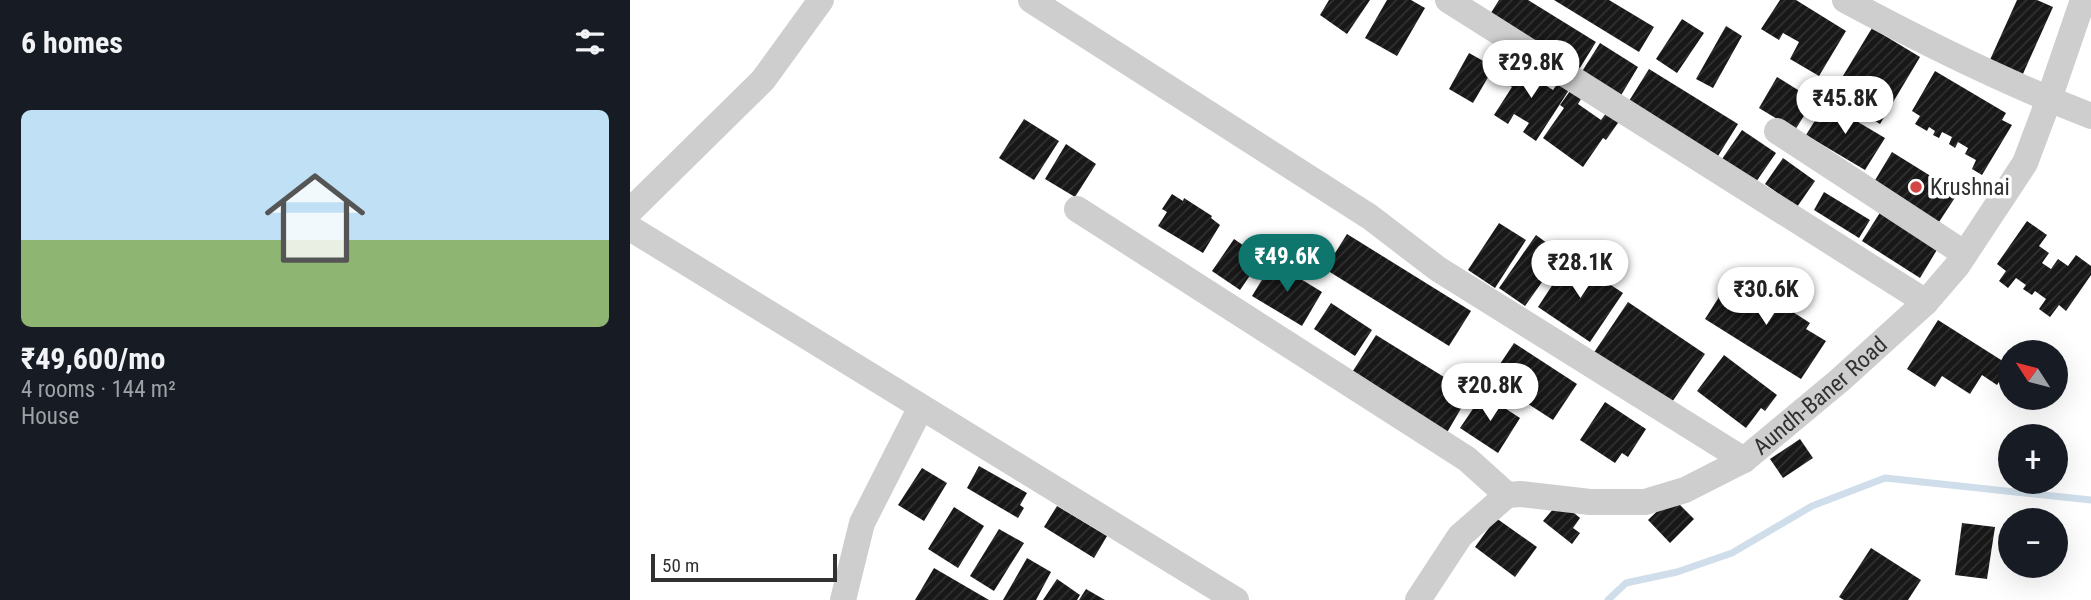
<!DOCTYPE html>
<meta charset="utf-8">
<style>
body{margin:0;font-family:"Roboto Condensed",sans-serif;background:#20242c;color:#f1f3f6;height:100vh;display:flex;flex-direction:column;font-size:26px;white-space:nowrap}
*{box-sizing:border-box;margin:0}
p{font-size:23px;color:#9ea1a6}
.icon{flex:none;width:38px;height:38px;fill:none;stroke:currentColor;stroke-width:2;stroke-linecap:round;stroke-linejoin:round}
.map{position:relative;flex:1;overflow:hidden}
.drawer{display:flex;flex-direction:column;background:#171b24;width:630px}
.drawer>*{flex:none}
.needle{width:46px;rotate:306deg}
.buttons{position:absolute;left:1368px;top:340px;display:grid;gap:14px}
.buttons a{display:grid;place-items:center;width:70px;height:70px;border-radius:50%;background:#171b24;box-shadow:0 7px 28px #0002;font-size:35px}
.scale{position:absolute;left:21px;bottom:18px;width:186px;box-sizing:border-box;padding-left:7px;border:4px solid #313131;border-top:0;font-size:19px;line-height:24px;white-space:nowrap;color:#313131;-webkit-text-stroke:5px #fff;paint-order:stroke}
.price{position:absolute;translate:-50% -60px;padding:0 16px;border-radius:24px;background:#fff;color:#222;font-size:23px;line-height:46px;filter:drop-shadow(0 2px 4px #0008)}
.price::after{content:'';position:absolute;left:50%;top:42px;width:21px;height:16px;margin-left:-10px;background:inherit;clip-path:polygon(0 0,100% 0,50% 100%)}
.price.on{background:#0f766e;color:#fff}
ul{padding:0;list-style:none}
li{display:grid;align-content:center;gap:14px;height:371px;padding:0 21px}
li+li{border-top:2px solid #363941}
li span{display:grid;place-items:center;height:217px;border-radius:10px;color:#555}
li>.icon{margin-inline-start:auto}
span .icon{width:126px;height:126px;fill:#fffc;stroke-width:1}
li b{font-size:30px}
h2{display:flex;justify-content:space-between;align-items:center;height:84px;padding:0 21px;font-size:30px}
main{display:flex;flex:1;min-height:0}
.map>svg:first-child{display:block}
</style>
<main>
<section class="drawer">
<h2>6 homes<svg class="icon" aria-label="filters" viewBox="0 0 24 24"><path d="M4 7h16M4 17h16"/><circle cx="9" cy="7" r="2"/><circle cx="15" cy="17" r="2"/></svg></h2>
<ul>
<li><span style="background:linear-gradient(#bfe0f5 60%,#8fb573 0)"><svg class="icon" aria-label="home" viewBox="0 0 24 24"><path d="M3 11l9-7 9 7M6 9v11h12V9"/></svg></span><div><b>₹49,600/mo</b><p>4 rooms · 144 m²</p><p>House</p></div></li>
</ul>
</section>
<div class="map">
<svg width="1461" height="600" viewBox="0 0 1461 600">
<defs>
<pattern id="building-hatch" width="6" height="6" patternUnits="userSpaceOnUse" patternTransform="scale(1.75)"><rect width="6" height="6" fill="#181818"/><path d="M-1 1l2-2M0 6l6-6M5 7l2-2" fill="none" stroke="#313131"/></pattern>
</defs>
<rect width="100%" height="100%" fill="#fff"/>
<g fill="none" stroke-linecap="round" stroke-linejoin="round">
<polyline stroke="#cfdeea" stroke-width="7" points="978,600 996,583 1047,572 1102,553 1182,506 1255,478 1461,500"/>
</g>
<g fill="url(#building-hatch)">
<polygon points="699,0 740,0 717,34 690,15"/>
<polygon points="757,0 781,0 795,8 767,56 735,38"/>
<polygon points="869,0 898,0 966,42 948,71 859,16"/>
<polygon points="924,0 979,0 1024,27 1009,52"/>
<polygon points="1150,0 1166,0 1216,31 1189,76 1160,59 1169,42 1153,33 1149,40 1131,29"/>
<polygon points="1387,0 1407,0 1423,7 1392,76 1359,62"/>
<polygon points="1052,19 1074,33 1047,73 1026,59"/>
<polygon points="1096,26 1112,36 1083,88 1066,79"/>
<polygon points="1242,28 1290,57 1250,124 1202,94"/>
<polygon points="970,43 1008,67 990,97 951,73"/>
<polygon points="839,53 864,67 843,103 819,89"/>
<polygon points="893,58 907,67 901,76 923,90 930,80 941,87 906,141 893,132 899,123 884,114 878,124 864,115 882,87 879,85 881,80 880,79"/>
<polygon points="1019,69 1108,124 1088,156 999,101"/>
<polygon points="1305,71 1376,113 1372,120 1382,125 1352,175 1342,169 1346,160 1335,154 1338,148 1328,142 1325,148 1319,144 1322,137 1312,132 1309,138 1303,135 1305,131 1299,127 1297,131 1285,124 1290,116 1282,111"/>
<polygon points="1147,77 1184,100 1165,130 1129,108"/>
<polygon points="940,91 951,99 948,104 971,120 977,112 990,120 976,140 973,138 953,167 913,138 934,108 930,105"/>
<polygon points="1196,103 1255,138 1235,170 1176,135"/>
<polygon points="394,119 429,141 404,180 369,158"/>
<polygon points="1112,130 1146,153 1126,182 1092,159"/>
<polygon points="436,144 466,164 445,197 415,179"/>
<polygon points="1262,152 1328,193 1309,222 1244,182"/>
<polygon points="1153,158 1185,181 1167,207 1135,184"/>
<polygon points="1194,192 1240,220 1229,238 1184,210"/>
<polygon points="542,194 553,201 554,198 582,216 581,218 590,225 573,253 528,226 537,212 532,209"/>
<polygon points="1251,211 1308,248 1290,278 1232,241"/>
<polygon points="1397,221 1417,235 1409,246 1419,253 1412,263 1421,269 1428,259 1438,266 1446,255 1461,266 1461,275 1436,311 1429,305 1420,317 1409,309 1416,299 1405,291 1402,295 1393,289 1396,285 1386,278 1378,288 1369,281 1376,271 1367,264"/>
<polygon points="869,223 896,240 865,288 838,270"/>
<polygon points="717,234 841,311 819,346 695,269"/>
<polygon points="906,235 932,254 895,306 869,288"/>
<polygon points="604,239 632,258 610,290 582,271"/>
<polygon points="940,258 993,293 960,342 908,307"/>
<polygon points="643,262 692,292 672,326 622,296"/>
<polygon points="1103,275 1130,292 1128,296 1149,309 1152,305 1180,323 1176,329 1196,341 1171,379 1075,319"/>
<polygon points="998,302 1075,354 1040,405 963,354"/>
<polygon points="701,303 742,330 725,356 684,329"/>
<polygon points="1308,320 1379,365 1367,385 1352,375 1340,394 1312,376 1305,387 1277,369"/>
<polygon points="746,335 840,393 815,436 721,374"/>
<polygon points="884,343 947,384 923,420 860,379"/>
<polygon points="1094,355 1147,395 1135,411 1131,408 1116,428 1067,391"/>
<polygon points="853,394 890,418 868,453 830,428"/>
<polygon points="975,402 1016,429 998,457 992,453 985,463 950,440"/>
<polygon points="1170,439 1183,458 1153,478 1140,459"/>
<polygon points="349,466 397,493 390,505 394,508 388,518 337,488"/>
<polygon points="292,468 317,483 294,521 268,505"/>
<polygon points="1042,497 1064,519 1040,543 1018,520"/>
<polygon points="930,501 950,518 943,528 950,533 942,544 913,521"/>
<polygon points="427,506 477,536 464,558 414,527"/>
<polygon points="324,507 354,526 328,568 298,549"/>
<polygon points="866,518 907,547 885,577 845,547"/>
<polygon points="1332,523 1365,527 1357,579 1325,575"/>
<polygon points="369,529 394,543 364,591 340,576"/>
<polygon points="1241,548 1291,580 1278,600 1214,600 1209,597"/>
<polygon points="397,558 421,572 406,600 373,600"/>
<polygon points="304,568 359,600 285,600"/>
<polygon points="427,579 450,595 447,600 413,600"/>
<polygon points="456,589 475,600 449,600"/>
</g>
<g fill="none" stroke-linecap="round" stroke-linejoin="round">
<g stroke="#cecece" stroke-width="26">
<polyline points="401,0 740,217 808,269 1114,460"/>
<polyline points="818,0 1296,302"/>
<path d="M1215,0C1295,43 1376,83 1461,116"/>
<polyline points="1147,131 1335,254"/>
<polyline points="447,209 837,459 877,495"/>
<polyline points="0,211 133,80 191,0"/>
<polyline points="0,228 606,600"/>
<polyline points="213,600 232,523 291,407"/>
<path id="s1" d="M788,600L830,536L877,495L891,494L960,502H1015L1055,490L1114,460L1210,380L1296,302L1327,266L1395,163L1419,99L1453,0"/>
</g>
</g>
<circle fill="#d44747" stroke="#fff" stroke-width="2.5" cx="1286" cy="187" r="7"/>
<g text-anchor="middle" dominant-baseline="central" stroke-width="7" stroke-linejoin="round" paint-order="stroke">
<g font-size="23" fill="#313131" stroke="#fff" text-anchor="start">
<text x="1300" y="187">Krushnai</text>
</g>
<g font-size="23" fill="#313131" stroke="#fff">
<text stroke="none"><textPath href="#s1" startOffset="485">Aundh-Baner Road</textPath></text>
</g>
</g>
</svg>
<div class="buttons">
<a><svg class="needle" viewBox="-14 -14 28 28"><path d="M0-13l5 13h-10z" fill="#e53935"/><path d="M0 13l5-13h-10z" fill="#9ea1a6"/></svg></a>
<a>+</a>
<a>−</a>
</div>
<div class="scale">50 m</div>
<b class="price" style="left:901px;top:100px">₹29.8K</b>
<b class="price" style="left:1215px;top:136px">₹45.8K</b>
<b class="price on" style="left:657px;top:294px">₹49.6K</b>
<b class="price" style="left:950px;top:300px">₹28.1K</b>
<b class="price" style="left:1136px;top:327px">₹30.6K</b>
<b class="price" style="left:860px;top:423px">₹20.8K</b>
</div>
</main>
